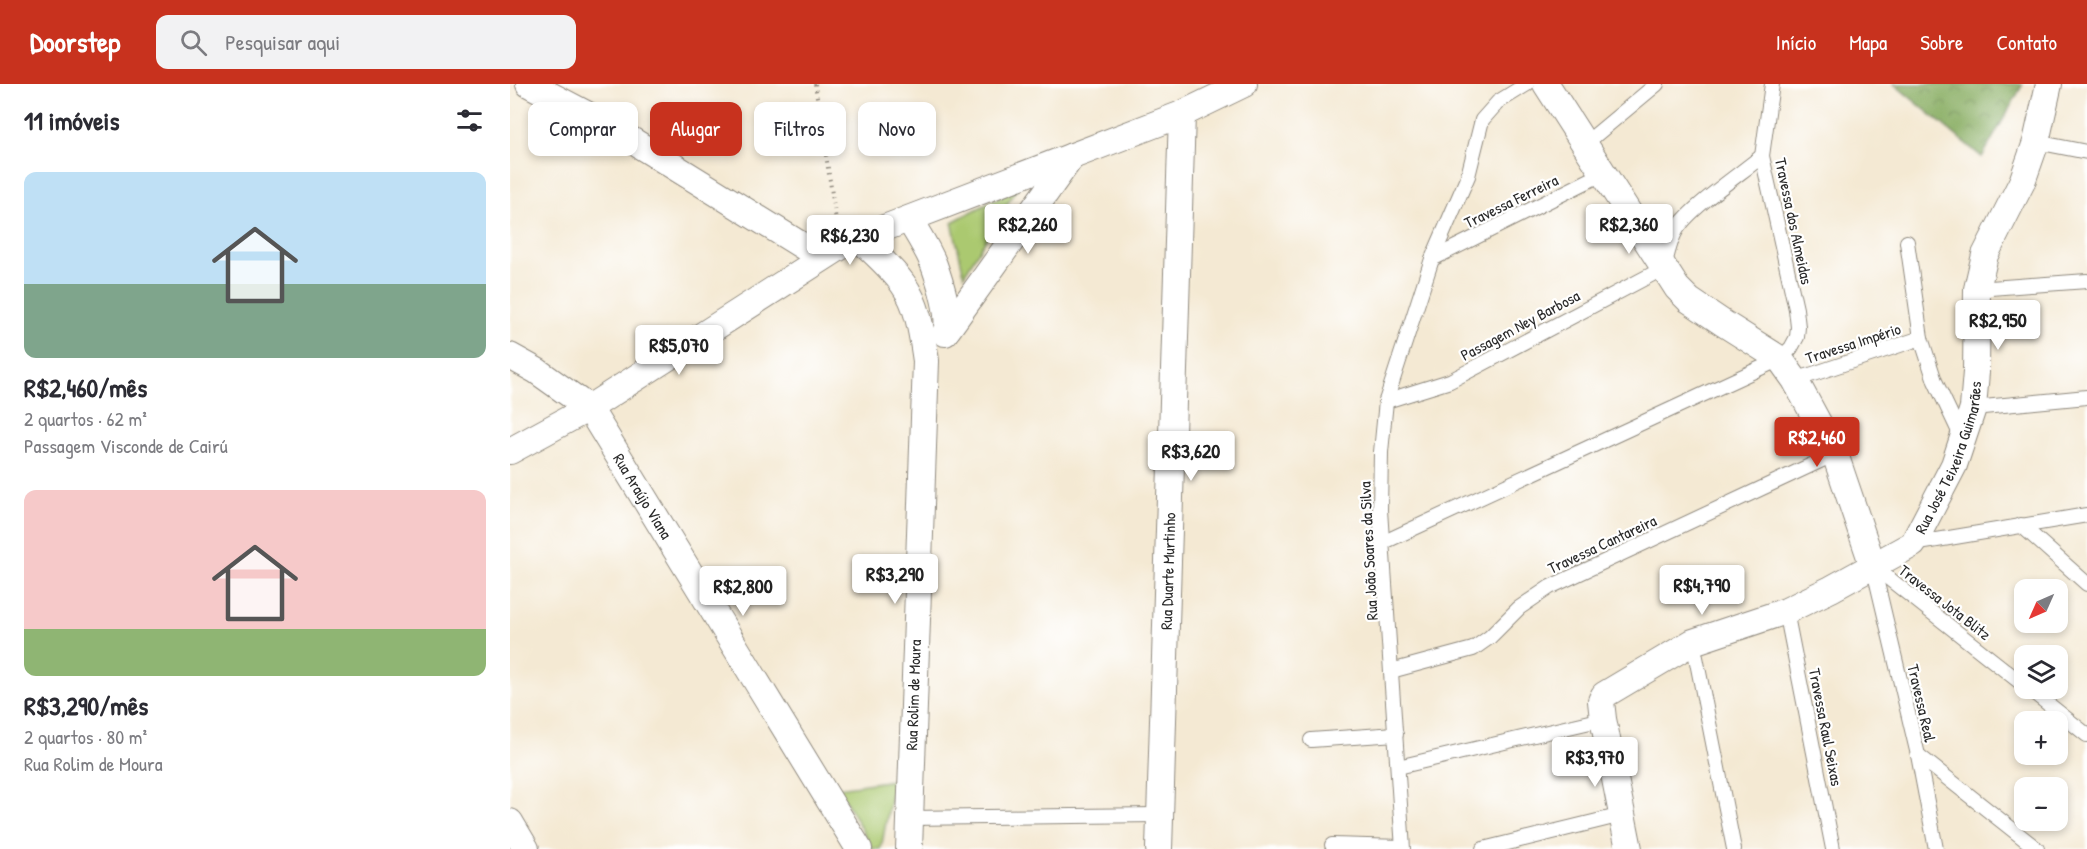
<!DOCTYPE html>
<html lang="pt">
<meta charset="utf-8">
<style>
body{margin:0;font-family:"Patrick Hand",sans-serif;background:#f2f2f3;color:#2b2b33;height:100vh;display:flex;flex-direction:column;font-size:22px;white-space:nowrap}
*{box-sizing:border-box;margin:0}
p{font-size:20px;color:#7c7c81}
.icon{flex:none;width:33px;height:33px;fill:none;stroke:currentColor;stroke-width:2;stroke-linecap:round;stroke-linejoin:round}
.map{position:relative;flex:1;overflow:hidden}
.details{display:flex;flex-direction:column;background:#fff;width:510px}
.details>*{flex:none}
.guide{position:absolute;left:18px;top:18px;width:570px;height:54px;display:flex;gap:12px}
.needle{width:39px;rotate:225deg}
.buttons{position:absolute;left:1504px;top:495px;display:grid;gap:12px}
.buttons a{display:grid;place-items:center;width:54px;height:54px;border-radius:12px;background:#fff;box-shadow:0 3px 9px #0003;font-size:30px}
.price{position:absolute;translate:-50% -51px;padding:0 14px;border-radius:6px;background:#fff;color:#222;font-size:20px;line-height:39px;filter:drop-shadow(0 2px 3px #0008)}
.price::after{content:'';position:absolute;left:50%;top:36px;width:18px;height:14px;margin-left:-9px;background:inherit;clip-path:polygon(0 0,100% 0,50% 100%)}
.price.on{background:#c8321e;color:#fff}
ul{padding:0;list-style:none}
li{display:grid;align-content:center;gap:12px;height:318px;padding:0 24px}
li span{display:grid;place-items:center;height:186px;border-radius:12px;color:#555}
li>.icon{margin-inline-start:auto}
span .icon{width:108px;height:108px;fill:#fffc;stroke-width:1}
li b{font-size:26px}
h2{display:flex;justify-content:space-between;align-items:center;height:72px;padding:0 24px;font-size:26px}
.tag{padding:0 21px;border-radius:12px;background:#fff;box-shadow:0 3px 9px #0003;font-size:21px;line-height:54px}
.tag.on{background:#c8321e;color:#fff}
header{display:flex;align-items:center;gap:36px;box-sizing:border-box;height:84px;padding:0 30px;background:#c8321e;color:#fff}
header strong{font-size:28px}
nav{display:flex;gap:33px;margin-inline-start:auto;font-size:21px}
.search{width:420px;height:54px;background:#f2f2f3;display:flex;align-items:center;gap:15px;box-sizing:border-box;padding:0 21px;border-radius:12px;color:#7c7c81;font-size:22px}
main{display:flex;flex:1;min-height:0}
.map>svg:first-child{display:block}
</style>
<header>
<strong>Doorstep</strong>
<div class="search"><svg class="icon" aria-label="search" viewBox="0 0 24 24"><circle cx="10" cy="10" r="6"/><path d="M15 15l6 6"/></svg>Pesquisar aqui</div>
<nav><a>Início</a><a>Mapa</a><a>Sobre</a><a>Contato</a></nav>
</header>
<main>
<section class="details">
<h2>11 imóveis<svg class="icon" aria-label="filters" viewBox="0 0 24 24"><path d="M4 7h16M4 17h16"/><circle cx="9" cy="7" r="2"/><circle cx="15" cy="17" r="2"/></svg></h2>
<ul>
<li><span style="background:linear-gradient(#bfe0f5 60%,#7fa58c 0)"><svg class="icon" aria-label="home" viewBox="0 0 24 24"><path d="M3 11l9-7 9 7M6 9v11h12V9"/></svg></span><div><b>R$2,460/mês</b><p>2 quartos · 62 m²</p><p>Passagem Visconde de Cairú</p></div></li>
<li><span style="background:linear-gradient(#f6c9c9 75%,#8fb573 0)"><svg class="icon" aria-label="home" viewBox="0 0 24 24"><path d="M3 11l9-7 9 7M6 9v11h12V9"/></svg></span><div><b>R$3,290/mês</b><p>2 quartos · 80 m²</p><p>Rua Rolim de Moura</p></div></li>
</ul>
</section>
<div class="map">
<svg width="1577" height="765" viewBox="0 0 1577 765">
<defs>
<pattern id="forest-crowns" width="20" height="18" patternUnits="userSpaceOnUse" patternTransform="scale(1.5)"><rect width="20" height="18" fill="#88ad62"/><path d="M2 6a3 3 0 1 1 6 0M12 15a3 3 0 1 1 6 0" fill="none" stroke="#6f8d51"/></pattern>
</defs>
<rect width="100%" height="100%" fill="#fff"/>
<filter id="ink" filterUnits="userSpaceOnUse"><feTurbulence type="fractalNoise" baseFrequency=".0167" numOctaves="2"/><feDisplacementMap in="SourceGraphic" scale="12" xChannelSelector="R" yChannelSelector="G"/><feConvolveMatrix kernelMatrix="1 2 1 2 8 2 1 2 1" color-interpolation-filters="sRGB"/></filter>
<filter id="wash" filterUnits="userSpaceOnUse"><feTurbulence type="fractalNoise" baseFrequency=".008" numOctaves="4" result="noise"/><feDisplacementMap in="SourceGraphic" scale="24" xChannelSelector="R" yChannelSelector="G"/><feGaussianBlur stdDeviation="1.35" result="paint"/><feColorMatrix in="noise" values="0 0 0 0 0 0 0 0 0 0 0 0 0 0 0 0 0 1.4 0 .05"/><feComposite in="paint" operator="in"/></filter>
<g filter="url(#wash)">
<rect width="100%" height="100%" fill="#f4e9d3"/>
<polygon fill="url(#forest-crowns)" stroke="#5a6c46" stroke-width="1.5" points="1384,0 1513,0 1472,73"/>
<g fill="#abc970" stroke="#6b7a4e" stroke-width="1.5">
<polygon points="507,104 454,191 442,138"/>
<polygon points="384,696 371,765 363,765 328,704"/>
</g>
</g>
<g filter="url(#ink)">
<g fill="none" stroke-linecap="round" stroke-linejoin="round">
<defs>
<g id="service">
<polyline points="1526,58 1577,68"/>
<polyline points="1076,59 1147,0"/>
<polyline points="1397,158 1411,254 1425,297 1452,354"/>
<polyline points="922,175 1094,89"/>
<polyline points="1467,205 1577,197"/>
<polyline points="1285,296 1411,254"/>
<path d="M876,317L940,297L1154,184C1157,171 1160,156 1167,145C1181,123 1230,90 1252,72"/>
<polyline points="1463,324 1577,313"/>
<polyline points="1511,441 1577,500"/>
<polyline points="872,459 1270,275 1281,264 1287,253 1288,243 1286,225 1252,72 1262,0"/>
<polyline points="1403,460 1577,431"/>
<polyline points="1363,482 1408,671 1426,765"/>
<polyline points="1363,482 1515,602"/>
<polyline points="1276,527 1323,765"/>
<polyline points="1183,558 1224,765"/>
<polyline points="881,587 963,565 980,553 1009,524 1040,503 1325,370"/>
<polyline points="1518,604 1577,651"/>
<polyline points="801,656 886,650"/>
<polyline points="1408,671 1527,765"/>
<polyline points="888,683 1093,635"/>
<polyline points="399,734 648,731"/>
<polyline points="822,761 892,763"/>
<polyline points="893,765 870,426 871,368 876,317 922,175 958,92 972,36 988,18 1017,0"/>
<polyline points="973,765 1112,731"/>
</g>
<g id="minor">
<polyline points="19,0 97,41 312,174"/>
<polyline points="1036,0 1167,204 1179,216 1213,239 1270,275 1285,296 1325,370 1363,482"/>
<path d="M399,135C407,149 418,165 424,181C429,195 443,237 435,249"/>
<path d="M350,155C364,169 381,183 393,200C409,222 412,251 416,277L399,765"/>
<polyline points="438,245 562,72"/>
<path id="s1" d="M0,272L27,287L79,324L349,765"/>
<polyline points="0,367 79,324 330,163 372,145 672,30 734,0"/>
<polyline points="0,738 16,765"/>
<path id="s2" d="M649,765L672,30"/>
<path id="s3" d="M1119,765L1093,635L1091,617L1094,611L1183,558L1276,527L1321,505L1403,460L1444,381L1463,324L1466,288L1467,205L1475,171L1512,98L1526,58L1539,0"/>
</g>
</defs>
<use href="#service" stroke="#908a7f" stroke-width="16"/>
<use href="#minor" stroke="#908a7f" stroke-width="28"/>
<polyline stroke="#908a7f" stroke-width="4" stroke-dasharray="1.5 4.5" stroke-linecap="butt" points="305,0 326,136"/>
<use href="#service" stroke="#fff" stroke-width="14"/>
<use href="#minor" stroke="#fff" stroke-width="26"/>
</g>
</g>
<g text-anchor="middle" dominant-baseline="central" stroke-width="4.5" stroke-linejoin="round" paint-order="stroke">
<g font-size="16" fill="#2b2b2b" stroke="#fff">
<text transform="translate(1001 117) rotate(-26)">Travessa Ferreira</text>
<text transform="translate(1284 137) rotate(78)">Travessa dos Almeidas</text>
<text transform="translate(1010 241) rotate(-28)">Passagem Ney Barbosa</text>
<text transform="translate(1343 259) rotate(-18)">Travessa Império</text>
<text stroke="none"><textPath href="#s3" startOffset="597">Rua José Teixeira Guimarães</textPath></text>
<text stroke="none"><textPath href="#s1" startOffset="198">Rua Araújo Viana</textPath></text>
<text transform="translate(1092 460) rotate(-25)">Travessa Cantareira</text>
<text transform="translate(858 467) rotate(-93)">Rua João Soares da Silva</text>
<text stroke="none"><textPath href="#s2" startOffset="278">Rua Duarte Murtinho</textPath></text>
<text transform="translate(1435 518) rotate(38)">Travessa Jota Blitz</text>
<text transform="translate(403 611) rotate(-88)">Rua Rolim de Moura</text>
<text transform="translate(1412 619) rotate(77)">Travessa Real</text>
<text transform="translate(1316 643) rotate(79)">Travessa Raul Seixas</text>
</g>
</g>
</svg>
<div class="buttons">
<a><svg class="needle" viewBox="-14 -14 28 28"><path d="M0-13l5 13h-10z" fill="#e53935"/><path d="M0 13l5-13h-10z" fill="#7c7c81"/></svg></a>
<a><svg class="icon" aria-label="layers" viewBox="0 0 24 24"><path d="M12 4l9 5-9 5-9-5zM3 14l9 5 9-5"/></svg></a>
<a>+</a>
<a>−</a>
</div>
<b class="price" style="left:518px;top:171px">R$2,260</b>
<b class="price" style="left:1119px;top:171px">R$2,360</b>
<b class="price" style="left:340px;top:182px">R$6,230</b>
<b class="price" style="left:1488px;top:267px">R$2,950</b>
<b class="price" style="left:169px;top:292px">R$5,070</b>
<b class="price on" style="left:1307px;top:384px">R$2,460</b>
<b class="price" style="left:681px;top:398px">R$3,620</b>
<b class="price" style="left:385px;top:521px">R$3,290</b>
<b class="price" style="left:1192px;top:532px">R$4,790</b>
<b class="price" style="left:233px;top:533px">R$2,800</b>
<b class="price" style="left:1085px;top:704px">R$3,970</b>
<div class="guide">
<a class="tag">Comprar</a>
<a class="tag on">Alugar</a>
<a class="tag">Filtros</a>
<a class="tag">Novo</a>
</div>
</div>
</main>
